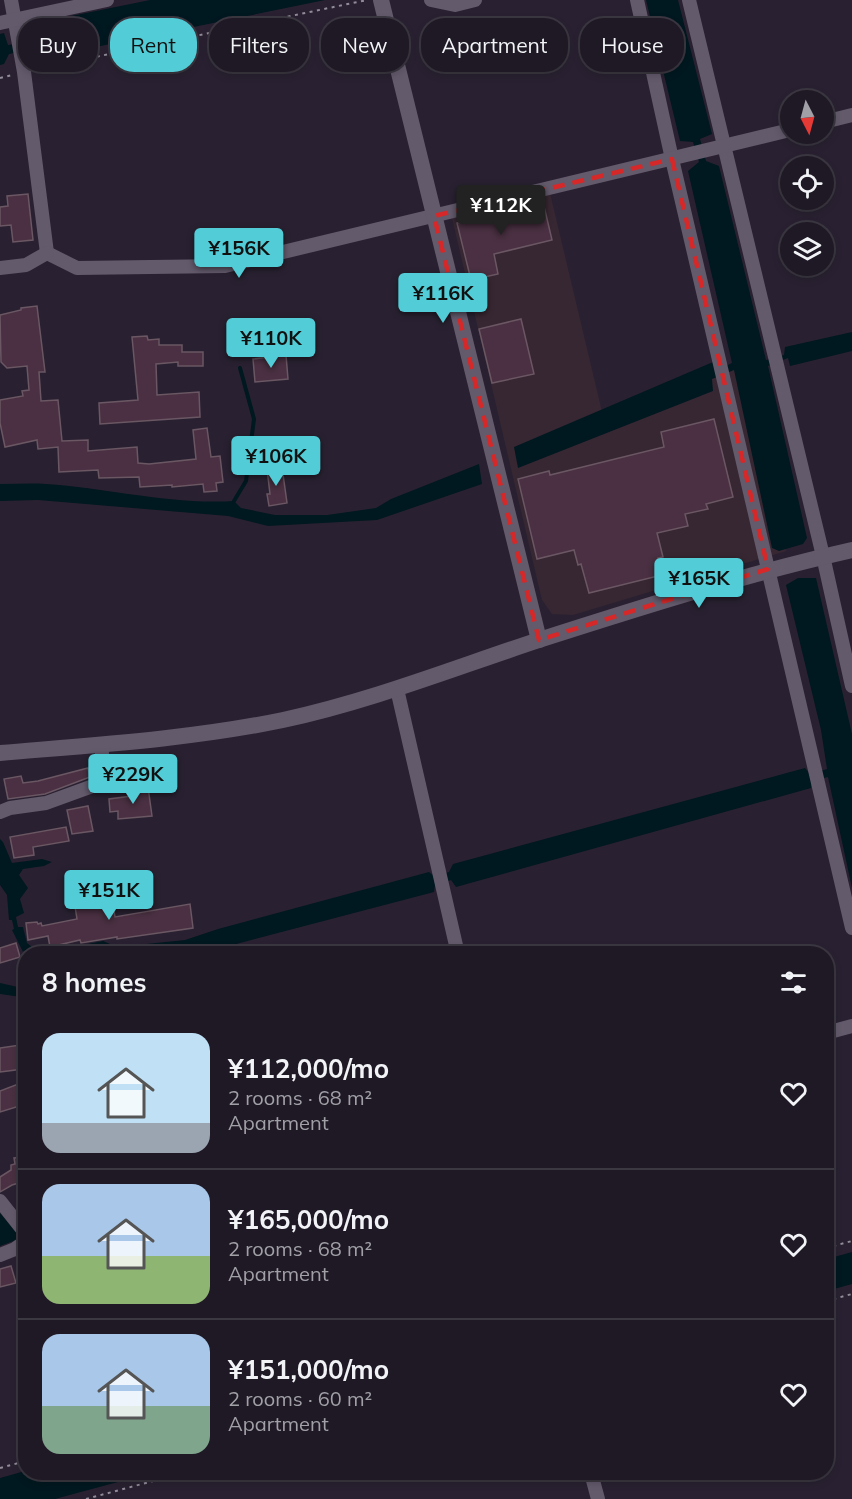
<!DOCTYPE html>
<meta charset="utf-8">
<style>
body{margin:0;font-family:Mulish,sans-serif;background:#27222d;color:#f1f3f6;height:100vh;display:flex;flex-direction:column;font-size:22px;white-space:nowrap}
*{box-sizing:border-box;margin:0}
p{font-size:20px;color:#a1a0a7}
.icon{flex:none;width:33px;height:33px;fill:none;stroke:currentColor;stroke-width:2;stroke-linecap:round;stroke-linejoin:round}
.map{position:relative;flex:1;overflow:hidden}
.details{position:absolute;left:18px;top:946px;width:816px;height:534px;display:flex;flex-direction:column;background:#1f1925;border-radius:24px;box-shadow:0 3px 9px #0003,0 0 0 2px #3c3842}
.details>*{flex:none}
.banner{position:absolute;left:18px;top:18px;width:816px;height:54px;display:flex;gap:12px}
.needle{width:39px;rotate:174deg}
.fabs{position:absolute;left:780px;top:90px;display:grid;gap:12px}
.fabs a{display:grid;place-items:center;width:54px;height:54px;border-radius:50%;background:#1f1925;box-shadow:0 3px 9px #0003,0 0 0 2px #3c3842;font-size:30px}
.price{position:absolute;translate:-50% -51px;padding:0 14px;border-radius:6px;background:#52ccd6;color:#111;font-size:20px;line-height:39px;filter:drop-shadow(0 2px 3px #0008)}
.price::after{content:'';position:absolute;left:50%;top:36px;width:18px;height:14px;margin-left:-9px;background:inherit;clip-path:polygon(0 0,100% 0,50% 100%)}
.price.active{background:#222;color:#fff}
ul{padding:0;list-style:none}
li{display:flex;align-items:center;gap:18px;height:150px;padding:0 24px}
li+li{border-top:2px solid #3c3842}
li span{display:grid;place-items:center;flex:none;width:168px;height:120px;border-radius:18px;color:#555}
li>.icon{margin-inline-start:auto}
span .icon{width:72px;height:72px;fill:#fffc;stroke-width:1}
li b{font-size:26px}
h2{display:flex;justify-content:space-between;align-items:center;height:72px;padding:0 24px;font-size:26px}
.chip{padding:0 21px;border-radius:24px;background:#1f1925;box-shadow:0 3px 9px #0003,0 0 0 2px #3c3842;font-size:21px;line-height:54px}
.chip.active{background:#52ccd6;color:#111}
.map>svg:first-child{display:block}
</style>
<div class="map">
<svg width="852" height="1499" viewBox="0 0 852 1499">
<rect width="100%" height="100%" fill="#292131"/>
<polygon fill="#372732" points="550,193 604,420 745,362 786,551 573,615 552,614 542,600 452,218"/>
<g fill="#001820">
<polygon points="150,0 325,0 37,59 33,49 9,54 4,64 0,65 0,34 4,33 8,45 32,42 32,24"/>
<polygon points="646,0 678,0 712,134 700,139 706,161 719,166 766,360 784,355 785,347 852,332 852,351 790,366 788,358 768,366 807,538 803,544 779,551 772,548 734,370 712,379 713,391 518,468 514,447 713,362 715,371 732,363 688,171 699,162 693,142 680,141"/>
<path d="M479,464L482,484L377,520L268,526L228,516L38,500L0,501V484C15,484 31,483 46,484C109,488 170,505 234,501L241,508L275,515H327L376,508L391,499Z"/>
<polygon points="798,578 816,578 852,734 852,888 828,777 812,781 811,788 456,887 451,880 435,885 434,892 225,947 191,954 56,954 67,948 103,941 117,947 185,940 218,929 429,872 434,876 449,872 453,864 805,768 810,774 827,769 821,730 786,585"/>
<polygon points="0,839 3,842 12,863 42,859 52,862 44,866 23,869 19,875 28,888 20,899 24,913 16,917 18,927 23,927 27,943 41,954 26,954 23,952 12,930 14,929 12,920 9,920 7,895 0,885"/>
<polygon points="0,983 22,988 25,987 25,1004 21,997 0,994"/>
<polygon points="0,1213 25,1243 25,1250 16,1240 0,1246"/>
<polygon points="852,1252 852,1284 827,1291 827,1259"/>
<polygon points="25,1471 26,1473 151,1473 55,1499 0,1499 0,1478"/>
</g>
<g fill="none" stroke-linecap="round" stroke-linejoin="round">
<polyline stroke="#001820" stroke-width="4" points="234,501 246,481 254,419 240,368"/>
</g>
<g fill="#4a3042" stroke="#6a5763" stroke-width="1.5">
<polygon points="28,194 33,240 13,242 11,225 0,226 0,207 8,206 7,196"/>
<polygon points="543,202 552,240 494,254 498,274 471,280 457,223"/>
<polygon points="37,306 45,372 39,372 41,401 58,400 62,441 88,440 88,451 137,447 138,463 149,464 196,459 193,430 207,428 211,457 220,456 223,482 216,483 217,491 204,492 203,484 172,487 172,485 140,487 139,477 99,478 98,470 59,472 58,447 38,449 37,440 5,447 0,423 0,400 23,396 22,391 29,390 27,366 7,368 1,362 0,315 21,310 21,308"/>
<polygon points="521,319 534,374 492,383 479,329"/>
<polygon points="252,331 254,344 237,346 236,333"/>
<polygon points="147,336 148,340 159,339 159,345 182,345 182,352 203,352 203,366 178,366 178,362 156,364 157,395 199,392 200,417 100,424 99,403 138,400 132,337"/>
<polygon points="286,355 288,379 255,382 253,359"/>
<polygon points="714,419 733,497 706,504 708,509 685,514 688,526 657,533 663,557 658,558 662,575 589,593 581,564 578,565 574,550 537,559 518,479 549,471 550,475 664,447 661,432"/>
<polygon points="282,467 287,503 269,506 267,494 270,494 267,469"/>
<polygon points="88,768 90,777 45,794 8,799 4,779 21,776 23,783 38,781"/>
<polygon points="148,787 152,816 118,819 118,811 110,812 109,799 132,796 131,789"/>
<polygon points="88,806 93,831 72,834 67,810"/>
<polygon points="66,827 69,841 33,847 34,855 14,858 10,837"/>
<polygon points="110,884 115,917 190,904 193,928 117,939 117,937 81,943 80,940 50,947 48,936 28,940 26,923 37,922 38,924 41,923 42,926 77,919 73,894 95,891 94,886"/>
<polygon points="16,943 20,957 0,963 0,948"/>
<polygon points="20,1045 23,1069 0,1072 0,1048"/>
<polygon points="26,1081 26,1104 0,1112 0,1091"/>
<polygon points="26,1157 26,1188 20,1189 19,1183 12,1185 0,1192 0,1177 11,1170 11,1165 15,1164 14,1158"/>
<polygon points="11,1266 16,1283 0,1287 0,1269"/>
</g>
<g fill="none" stroke-linecap="round" stroke-linejoin="round">
<g stroke="#928c99" stroke-width="2" stroke-dasharray="3 4.5" stroke-linecap="butt">
<polyline points="38,69 367,0"/>
<polyline points="0,78 12,75"/>
<polyline points="826,1248 852,1241"/>
<polyline points="826,1301 852,1294"/>
<polyline points="0,1468 26,1461"/>
<polyline points="86,1499 183,1473"/>
</g>
<g stroke="#635a6c" stroke-width="14">
<polyline points="11,0 24,72 47,253"/>
<polyline points="431,0 455,5 475,0"/>
<polyline points="637,0 672,159 852,928"/>
<polyline points="689,0 823,556 852,686"/>
<polyline points="0,23 107,0"/>
<polyline points="824,122 852,115"/>
<polyline points="47,253 77,268 225,266 790,130"/>
<polyline points="0,268 26,265 47,253"/>
<polyline points="397,689 458,954"/>
<polyline points="0,812 10,808 46,803 101,783 104,773 101,744"/>
<polyline points="826,1033 852,1026"/>
<polyline points="0,1201 26,1234"/>
<polyline points="0,1255 15,1249 26,1241"/>
<polyline points="591,1473 598,1499"/>
</g>
<g stroke="#635a6c" stroke-width="16">
<polyline points="381,0 539,640"/>
<path d="M0,753C94,745 191,739 283,720C371,701 454,668 539,640C642,607 746,574 852,550"/>
</g>
</g>
<path fill="none" stroke="#d62828" stroke-width="4.5" stroke-dasharray="12 8" stroke-linejoin="round" d="M672,159L768,569L539,640L434,216Z"/>
</svg>
<div class="fabs">
<a><svg class="needle" viewBox="-14 -14 28 28"><path d="M0-13l5 13h-10z" fill="#e53935"/><path d="M0 13l5-13h-10z" fill="#a1a0a7"/></svg></a>
<a><svg class="icon" aria-label="locate" viewBox="0 0 24 24"><circle cx="12" cy="12" r="6"/><path d="M12 2v4M12 18v4M2 12h4M18 12h4"/></svg></a>
<a><svg class="icon" aria-label="layers" viewBox="0 0 24 24"><path d="M12 4l9 5-9 5-9-5zM3 14l9 5 9-5"/></svg></a>
</div>
<b class="price active" style="left:501px;top:236px">¥112K</b>
<b class="price" style="left:239px;top:279px">¥156K</b>
<b class="price" style="left:443px;top:324px">¥116K</b>
<b class="price" style="left:271px;top:369px">¥110K</b>
<b class="price" style="left:276px;top:487px">¥106K</b>
<b class="price" style="left:699px;top:609px">¥165K</b>
<b class="price" style="left:133px;top:805px">¥229K</b>
<b class="price" style="left:109px;top:921px">¥151K</b>
<div class="banner">
<a class="chip">Buy</a>
<a class="chip active">Rent</a>
<a class="chip">Filters</a>
<a class="chip">New</a>
<a class="chip">Apartment</a>
<a class="chip">House</a>
</div>
<section class="details">
<h2>8 homes<svg class="icon" aria-label="filters" viewBox="0 0 24 24"><path d="M4 7h16M4 17h16"/><circle cx="9" cy="7" r="2"/><circle cx="15" cy="17" r="2"/></svg></h2>
<ul>
<li><span style="background:linear-gradient(#bfe0f5 75%,#9aa5b1 0)"><svg class="icon" aria-label="home" viewBox="0 0 24 24"><path d="M3 11l9-7 9 7M6 9v11h12V9"/></svg></span><div><b>¥112,000/mo</b><p>2 rooms · 68 m²</p><p>Apartment</p></div><svg class="icon" aria-label="heart" viewBox="0 0 24 24"><path d="M12 20l-8-8c-3-5 5-10 8-4 3-6 11-1 8 4z"/></svg></li>
<li><span style="background:linear-gradient(#a9c7e8 60%,#8fb573 0)"><svg class="icon" aria-label="home" viewBox="0 0 24 24"><path d="M3 11l9-7 9 7M6 9v11h12V9"/></svg></span><div><b>¥165,000/mo</b><p>2 rooms · 68 m²</p><p>Apartment</p></div><svg class="icon" aria-label="heart" viewBox="0 0 24 24"><path d="M12 20l-8-8c-3-5 5-10 8-4 3-6 11-1 8 4z"/></svg></li>
<li><span style="background:linear-gradient(#a9c7e8 60%,#7fa58c 0)"><svg class="icon" aria-label="home" viewBox="0 0 24 24"><path d="M3 11l9-7 9 7M6 9v11h12V9"/></svg></span><div><b>¥151,000/mo</b><p>2 rooms · 60 m²</p><p>Apartment</p></div><svg class="icon" aria-label="heart" viewBox="0 0 24 24"><path d="M12 20l-8-8c-3-5 5-10 8-4 3-6 11-1 8 4z"/></svg></li>
</ul>
</section>
</div>
